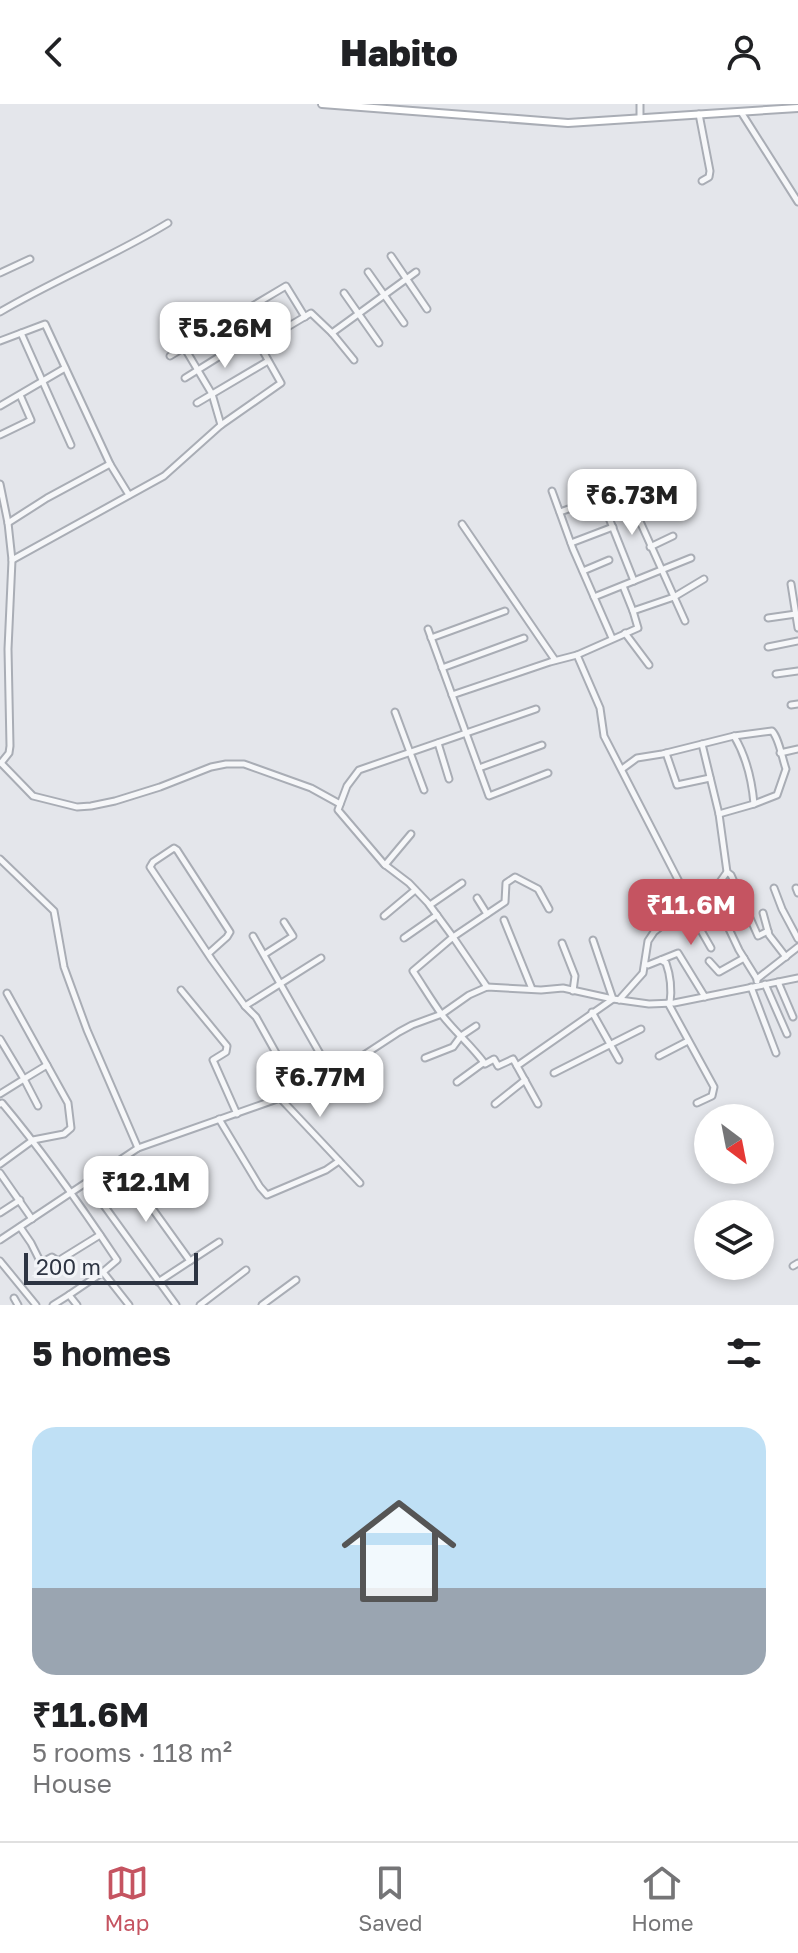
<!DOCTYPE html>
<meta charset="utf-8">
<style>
body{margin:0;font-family:"Golos Text",sans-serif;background:#f6f6f6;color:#202124;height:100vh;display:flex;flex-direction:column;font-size:30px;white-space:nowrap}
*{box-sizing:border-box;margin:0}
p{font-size:26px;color:#757577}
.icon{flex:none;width:44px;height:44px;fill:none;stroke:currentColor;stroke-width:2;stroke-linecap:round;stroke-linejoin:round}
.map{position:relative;height:1201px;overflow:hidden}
.details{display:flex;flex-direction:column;background:#fff;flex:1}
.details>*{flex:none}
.needle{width:52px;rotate:148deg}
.tools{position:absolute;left:694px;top:1000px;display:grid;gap:16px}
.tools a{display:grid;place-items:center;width:80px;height:80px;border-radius:50%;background:#fff;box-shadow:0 4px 12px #0003;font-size:40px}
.scale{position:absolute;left:24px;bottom:20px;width:174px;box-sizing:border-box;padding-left:8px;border:4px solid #2d3442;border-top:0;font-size:22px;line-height:28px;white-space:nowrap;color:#2d3442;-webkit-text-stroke:6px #f3f5f8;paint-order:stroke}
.price{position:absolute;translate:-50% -68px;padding:0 18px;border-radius:16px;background:#fff;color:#222;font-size:26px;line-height:52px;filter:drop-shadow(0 2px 4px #0008)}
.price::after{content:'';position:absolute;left:50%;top:48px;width:24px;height:18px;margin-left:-12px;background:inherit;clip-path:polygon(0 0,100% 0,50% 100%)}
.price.active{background:#c55461;color:#fff}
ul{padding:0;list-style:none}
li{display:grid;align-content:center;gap:16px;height:424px;padding:0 32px}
li span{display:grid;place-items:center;height:248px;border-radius:24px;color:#555}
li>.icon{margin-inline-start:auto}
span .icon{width:144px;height:144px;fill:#fffc;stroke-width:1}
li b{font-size:34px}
h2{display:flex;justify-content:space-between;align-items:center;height:96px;padding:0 32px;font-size:34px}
header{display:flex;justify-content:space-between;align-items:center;height:104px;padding:0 32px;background:#fff;font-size:36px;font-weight:800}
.tab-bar{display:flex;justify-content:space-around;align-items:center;height:112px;border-top:2px solid #e0e0e0;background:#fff;font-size:22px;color:#757577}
.tab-bar a{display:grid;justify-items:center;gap:4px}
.tab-bar .active{color:#c55461}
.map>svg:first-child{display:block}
</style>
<header><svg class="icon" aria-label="back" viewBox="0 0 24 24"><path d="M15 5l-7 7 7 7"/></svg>Habito<svg class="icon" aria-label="person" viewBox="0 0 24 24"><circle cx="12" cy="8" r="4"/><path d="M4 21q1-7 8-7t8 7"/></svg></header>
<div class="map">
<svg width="798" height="1201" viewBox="0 0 798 1201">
<rect width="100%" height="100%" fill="#e4e6eb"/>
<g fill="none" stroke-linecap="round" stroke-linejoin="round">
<defs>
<g id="street">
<polyline points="640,0 640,14"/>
<polyline points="741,8 798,98"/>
<polyline points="699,10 710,67 709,73 702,77"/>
<polyline points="391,152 427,205"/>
<polyline points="368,168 404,219"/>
<polyline points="0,169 30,155"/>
<polyline points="344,189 379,239"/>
<path d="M0,208C54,176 114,152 168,119"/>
<polyline points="21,229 71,341"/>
<polyline points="332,229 416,168"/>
<polyline points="0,237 45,220 110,360 129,391"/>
<polyline points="259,240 311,209 332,229 354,256"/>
<polyline points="184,243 212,290 221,321"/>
<polyline points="170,252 234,213"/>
<polyline points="185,274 249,234"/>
<polyline points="197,299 268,257"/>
<polyline points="0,302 65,264"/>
<polyline points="0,331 31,316 20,291"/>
<polyline points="0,380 8,419 12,456 8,545 10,642 9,649 1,659"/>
<polyline points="552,387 573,445 612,534"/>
<polyline points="603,399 634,477"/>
<polyline points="560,408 588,398"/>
<polyline points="638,413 685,517"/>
<polyline points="8,419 47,394 110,360"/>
<polyline points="462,420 555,556"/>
<polyline points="571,439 613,423"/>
<polyline points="650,443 673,432"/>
<polyline points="12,456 164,372 221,321 281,279 259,240 249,234 234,213 286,182 305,213"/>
<polyline points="583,467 609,456"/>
<polyline points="791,480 798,524"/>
<polyline points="594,493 691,454"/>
<polyline points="633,507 674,493 704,475"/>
<polyline points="768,514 796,510"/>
<polyline points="428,525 489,692 548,669"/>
<polyline points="625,529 649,561"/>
<polyline points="431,534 505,507"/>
<polyline points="768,543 798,537"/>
<polyline points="577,551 600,604 604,632 690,799"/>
<polyline points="442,564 524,534"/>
<polyline points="776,570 798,567"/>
<polyline points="452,591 550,558 577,551 638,524 633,507 623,482"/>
<polyline points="791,601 798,600"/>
<polyline points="536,605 359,666 347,682 338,706 384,760 409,779 428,799 453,833 505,798 506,779 515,773 538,785 549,805"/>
<polyline points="395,608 424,686"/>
<path d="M734,632C746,652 752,677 754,700"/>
<polyline points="438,639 449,675"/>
<polyline points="702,640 719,710 727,768 731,771 758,832 768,827"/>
<polyline points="666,649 677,681 710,674"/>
<polyline points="780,649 798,645"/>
<polyline points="1,659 33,692 77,703 91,702 115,697 160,683 211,663 226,660 244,660 311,684 340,700"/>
<polyline points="479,664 542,641"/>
<path d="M622,665L637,654L662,650L734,632L772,627C779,634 782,654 786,665L777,691L754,700L719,710"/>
<polyline points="0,755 54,807 64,863 87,926 138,1044"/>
<polyline points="385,761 411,730"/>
<polyline points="774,784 782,805 798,835"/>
<polyline points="796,784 798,789"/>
<polyline points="712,789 727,768"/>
<polyline points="477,794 487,810"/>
<polyline points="430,801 462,779"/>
<polyline points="687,802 711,844"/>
<polyline points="763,809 769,831 786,853"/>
<polyline points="384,812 415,786"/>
<polyline points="504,816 532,885"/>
<polyline points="253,832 331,969"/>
<polyline points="404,834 437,811"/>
<polyline points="562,839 575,872 573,887"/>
<polyline points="208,850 227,833 230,828 177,746 174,744 153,758 150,763 212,856 245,902 256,913 296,985"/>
<polyline points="265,850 293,832 284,818"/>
<path d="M661,856L666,859C671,873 672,884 670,899"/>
<polyline points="709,857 719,868 744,854"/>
<polyline points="645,860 648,861 678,849 705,893"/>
<polyline points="757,877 757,875 798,843"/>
<polyline points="778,878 793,913"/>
<polyline points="765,880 787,930"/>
<path d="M487,883L453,833L413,867C423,882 432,897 442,911C455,928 472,942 485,960L494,955L498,962L513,955L517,962L613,895L593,836"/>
<polyline points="751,883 776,949"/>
<polyline points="181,886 227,942 226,948 213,956 237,1010"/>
<polyline points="619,896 643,869 648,837 654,828 690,799 712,789 739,846 757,875"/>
<polyline points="668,899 714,983 712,992 697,999"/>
<polyline points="245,902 321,854"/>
<polyline points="592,908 619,956"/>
<polyline points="0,935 24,975 0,990"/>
<polyline points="659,952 688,937"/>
<polyline points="425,954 453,943 461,932 476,922"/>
<polyline points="517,962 538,1000"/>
<polyline points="554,969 641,925"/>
<polyline points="457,978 483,959"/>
<polyline points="280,994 360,1079"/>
<path d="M0,1000L2,999C44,1049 81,1102 117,1156L103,1168L129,1201"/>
<polyline points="495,1000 525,976"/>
<polyline points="38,1002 24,975 47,961"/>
<polyline points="219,1015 260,1083 267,1091 326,1066 339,1057"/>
<polyline points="0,1060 33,1036 64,1030 71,1024 68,999 7,889"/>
<polyline points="0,1069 32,1115"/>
<polyline points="87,1078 176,1201"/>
<polyline points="93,1087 114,1075 126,1072 131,1075 190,1157 158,1178"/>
<polyline points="0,1109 20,1096"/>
<polyline points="20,1123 31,1139 41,1159 52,1153 58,1157 100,1131"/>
<polyline points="0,1136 138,1044 280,994 296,985 344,964 399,928 412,921 442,910 469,891 487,883 541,886 563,884 613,895 649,900 674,899 798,874"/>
<polyline points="0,1157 36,1201"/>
<polyline points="190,1157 219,1138"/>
<polyline points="793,1162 798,1159"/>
<polyline points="14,1194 18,1201"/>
<polyline points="53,1201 69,1191"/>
<polyline points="77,1201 69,1191 103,1168"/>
<polyline points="200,1201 246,1166"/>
<polyline points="262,1201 296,1176"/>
</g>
<polyline id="secondary" points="322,0 568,19 798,4"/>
</defs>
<use href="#street" stroke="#a9adb5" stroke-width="9"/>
<use href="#secondary" stroke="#a9adb5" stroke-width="10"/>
<use href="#street" stroke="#f6f7f9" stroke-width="5"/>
<use href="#secondary" stroke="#fff" stroke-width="6"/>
</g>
</svg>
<div class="tools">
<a><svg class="needle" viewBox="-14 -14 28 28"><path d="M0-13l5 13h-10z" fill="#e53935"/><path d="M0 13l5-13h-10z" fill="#757577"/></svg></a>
<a><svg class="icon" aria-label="layers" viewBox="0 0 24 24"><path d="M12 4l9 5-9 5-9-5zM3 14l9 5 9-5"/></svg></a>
</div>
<div class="scale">200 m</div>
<b class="price" style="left:225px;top:266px">₹5.26M</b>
<b class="price" style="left:632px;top:433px">₹6.73M</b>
<b class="price active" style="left:691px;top:843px">₹11.6M</b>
<b class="price" style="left:320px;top:1015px">₹6.77M</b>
<b class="price" style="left:146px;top:1120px">₹12.1M</b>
</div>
<section class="details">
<h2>5 homes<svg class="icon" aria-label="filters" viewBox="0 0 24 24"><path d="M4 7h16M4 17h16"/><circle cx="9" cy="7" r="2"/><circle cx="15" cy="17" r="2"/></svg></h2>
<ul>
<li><span style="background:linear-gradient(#bfe0f5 65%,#9aa5b1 0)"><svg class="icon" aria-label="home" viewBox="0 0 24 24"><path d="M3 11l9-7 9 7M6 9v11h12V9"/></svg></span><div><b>₹11.6M</b><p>5 rooms · 118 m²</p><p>House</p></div></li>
</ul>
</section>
<nav class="tab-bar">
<a class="active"><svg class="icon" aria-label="map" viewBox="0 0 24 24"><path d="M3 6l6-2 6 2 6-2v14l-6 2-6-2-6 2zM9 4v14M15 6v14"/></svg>Map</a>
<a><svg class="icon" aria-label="saved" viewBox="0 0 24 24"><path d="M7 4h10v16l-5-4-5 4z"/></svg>Saved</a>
<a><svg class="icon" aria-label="home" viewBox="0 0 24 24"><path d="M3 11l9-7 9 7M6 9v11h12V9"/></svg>Home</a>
</nav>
